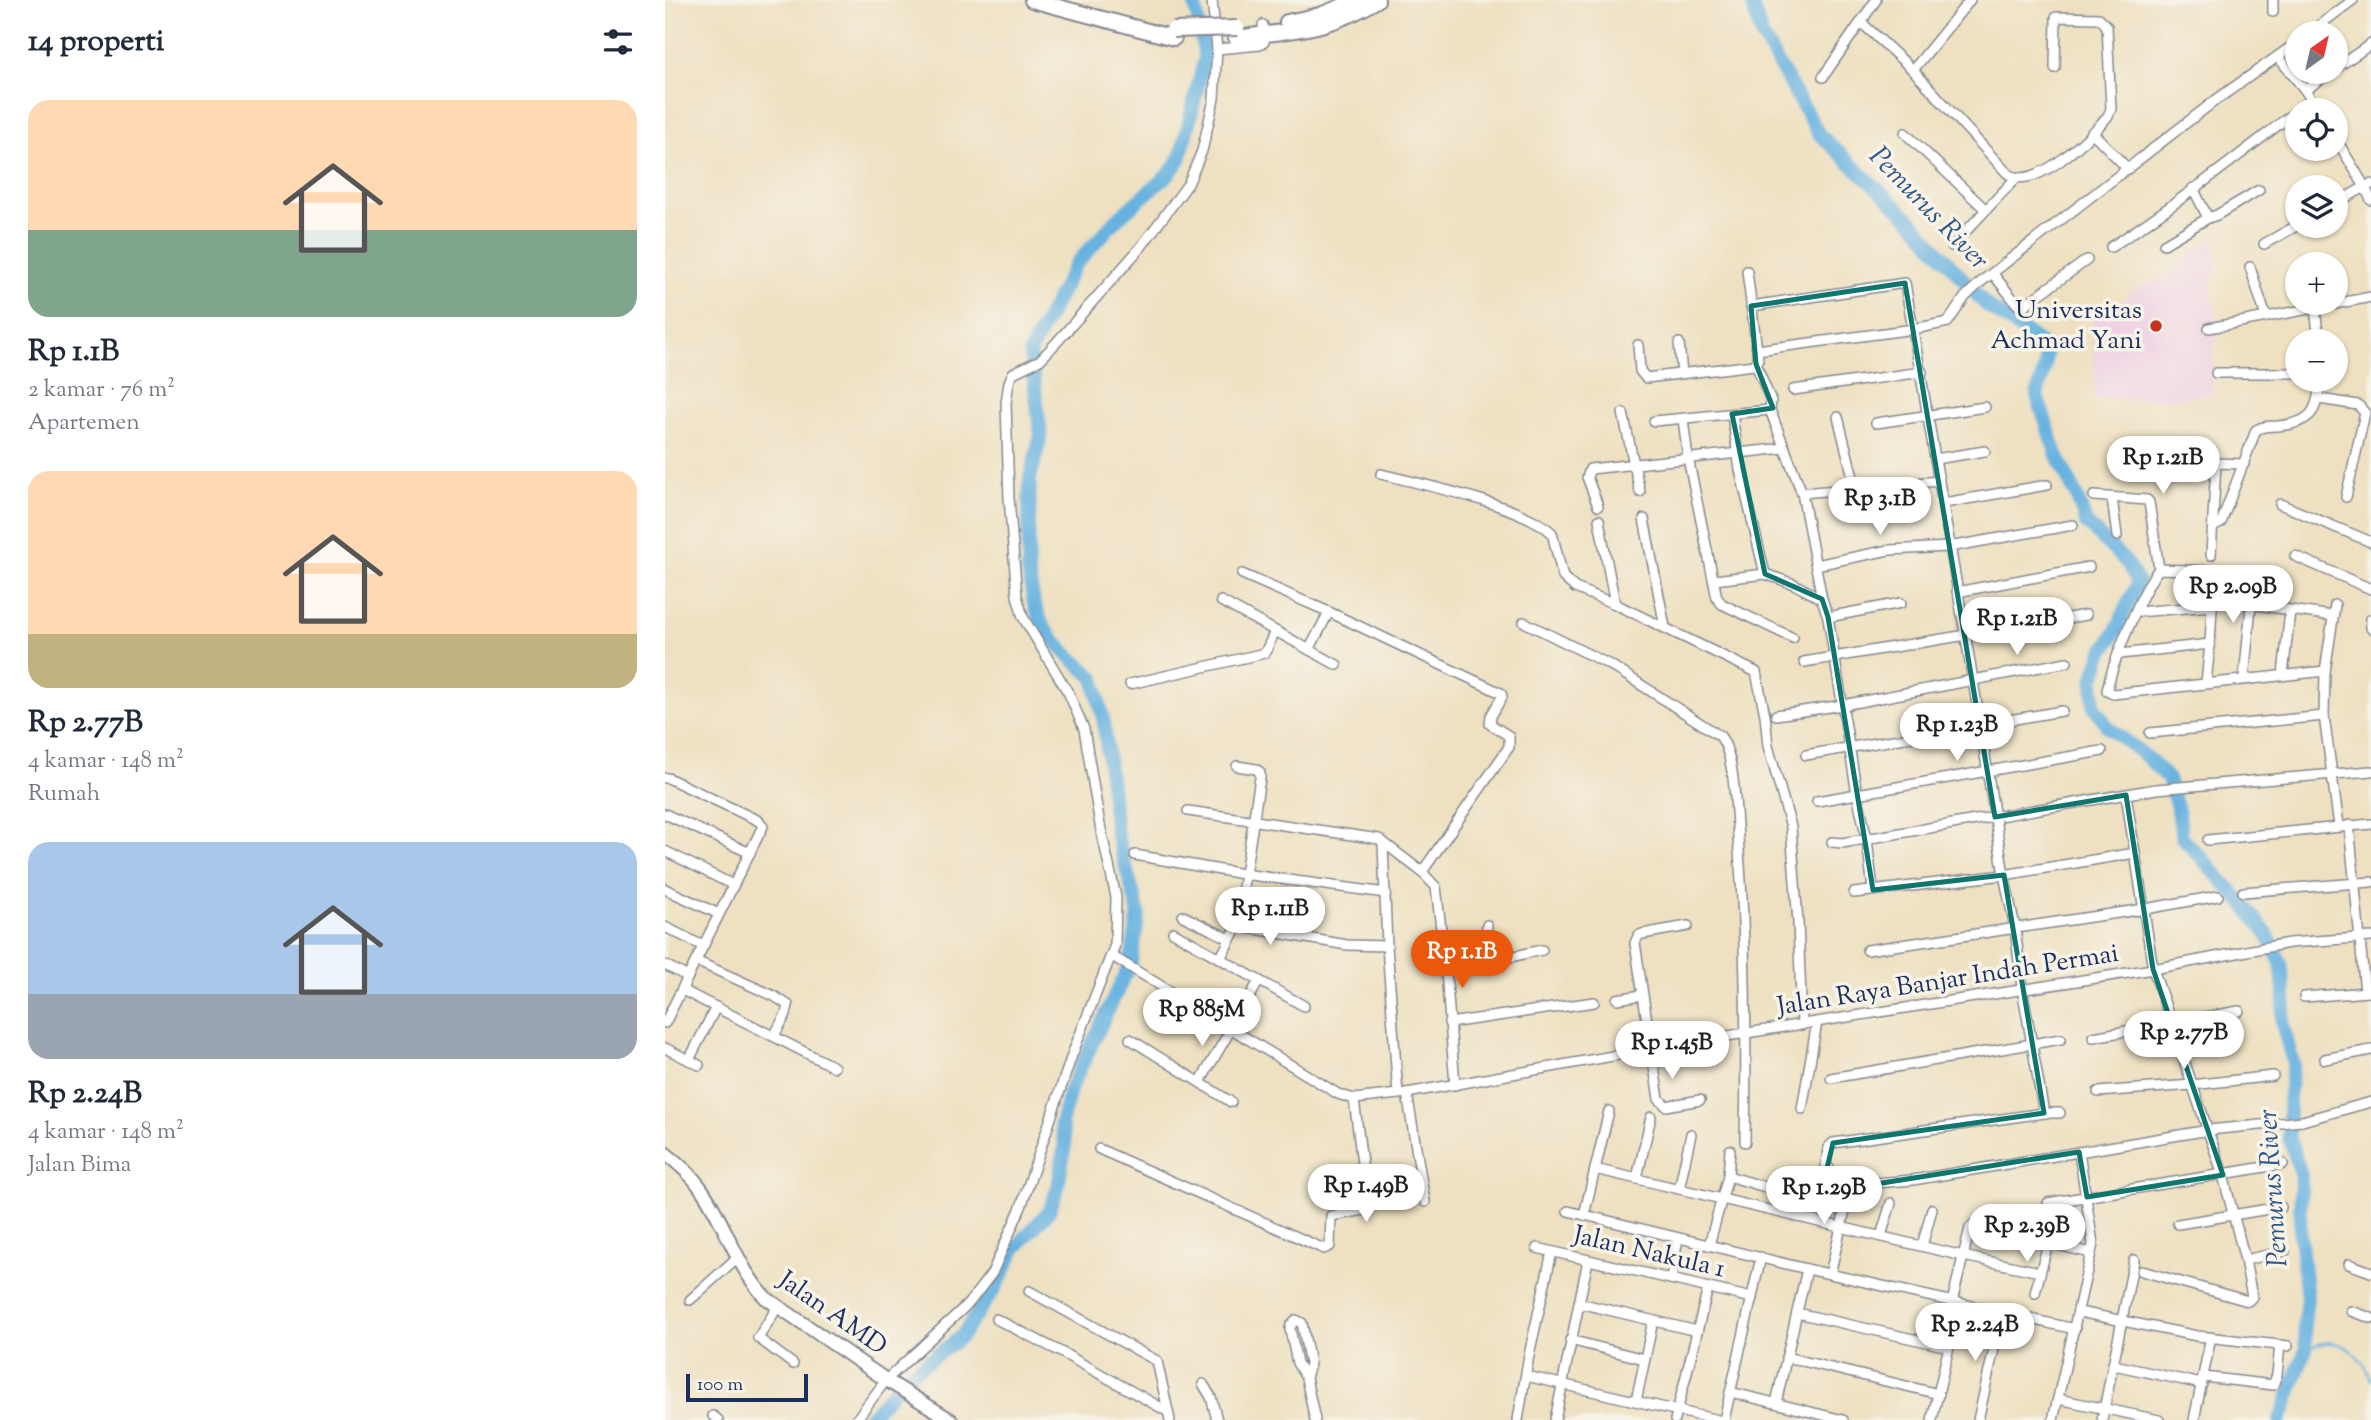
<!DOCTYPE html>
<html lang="id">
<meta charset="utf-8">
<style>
body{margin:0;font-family:"Sorts Mill Goudy",serif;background:#f6f6f7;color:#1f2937;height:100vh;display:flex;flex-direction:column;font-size:26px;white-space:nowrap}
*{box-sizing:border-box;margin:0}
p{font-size:23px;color:#747a83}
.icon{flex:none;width:38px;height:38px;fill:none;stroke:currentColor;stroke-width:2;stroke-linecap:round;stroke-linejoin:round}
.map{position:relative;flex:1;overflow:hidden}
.panel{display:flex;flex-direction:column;background:#fff;width:665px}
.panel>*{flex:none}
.needle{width:46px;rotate:34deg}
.fabs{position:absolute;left:1620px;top:21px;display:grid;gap:14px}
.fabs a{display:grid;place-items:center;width:63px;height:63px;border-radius:50%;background:#fff;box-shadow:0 2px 5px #0004;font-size:35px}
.scale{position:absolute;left:21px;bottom:18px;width:122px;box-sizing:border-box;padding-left:7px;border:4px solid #1b2f5e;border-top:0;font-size:19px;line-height:24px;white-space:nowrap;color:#1b2f5e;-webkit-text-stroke:5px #f7f3e8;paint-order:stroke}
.price{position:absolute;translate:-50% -60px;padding:0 16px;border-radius:24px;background:#fff;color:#222;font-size:23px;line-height:46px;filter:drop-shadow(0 2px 4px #0008)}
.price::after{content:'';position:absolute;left:50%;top:42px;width:21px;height:16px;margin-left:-10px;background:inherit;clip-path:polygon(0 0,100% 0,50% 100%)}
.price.selected{background:#ea580c;color:#fff}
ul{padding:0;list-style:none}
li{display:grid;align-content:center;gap:14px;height:371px;padding:0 28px}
li span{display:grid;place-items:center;height:217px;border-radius:21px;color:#555}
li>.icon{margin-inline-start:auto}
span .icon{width:126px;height:126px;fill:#fffc;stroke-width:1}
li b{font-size:30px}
h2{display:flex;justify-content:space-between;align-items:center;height:84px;padding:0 28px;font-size:30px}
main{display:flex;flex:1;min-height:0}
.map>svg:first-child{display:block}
</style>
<main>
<section class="panel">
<h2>14 properti<svg class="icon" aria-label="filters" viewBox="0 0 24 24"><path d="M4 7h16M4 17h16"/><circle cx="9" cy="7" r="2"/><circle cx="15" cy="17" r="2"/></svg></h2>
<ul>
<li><span style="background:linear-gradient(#ffd9b3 60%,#7fa58c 0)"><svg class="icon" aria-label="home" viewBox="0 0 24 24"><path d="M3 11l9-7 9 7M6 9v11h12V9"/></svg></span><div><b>Rp 1.1B</b><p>2 kamar · 76 m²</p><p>Apartemen</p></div></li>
<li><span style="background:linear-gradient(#ffd9b3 75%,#c2b280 0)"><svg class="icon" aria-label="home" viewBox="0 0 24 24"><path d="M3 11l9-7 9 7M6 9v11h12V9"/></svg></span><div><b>Rp 2.77B</b><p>4 kamar · 148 m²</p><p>Rumah</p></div></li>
<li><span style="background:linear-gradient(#a9c7e8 70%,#9aa5b1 0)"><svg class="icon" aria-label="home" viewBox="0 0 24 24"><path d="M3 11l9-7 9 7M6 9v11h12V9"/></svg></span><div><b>Rp 2.24B</b><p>4 kamar · 148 m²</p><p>Jalan Bima</p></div></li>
</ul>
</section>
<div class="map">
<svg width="1706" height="1420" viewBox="0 0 1706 1420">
<rect width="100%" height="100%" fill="#f7f3e8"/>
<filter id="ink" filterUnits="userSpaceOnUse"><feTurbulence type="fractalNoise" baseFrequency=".0143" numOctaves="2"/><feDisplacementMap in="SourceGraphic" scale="14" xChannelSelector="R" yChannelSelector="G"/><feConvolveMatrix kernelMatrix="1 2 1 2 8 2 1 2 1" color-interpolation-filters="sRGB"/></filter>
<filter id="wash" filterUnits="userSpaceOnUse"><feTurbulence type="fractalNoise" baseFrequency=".00686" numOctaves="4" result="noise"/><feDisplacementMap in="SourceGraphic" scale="28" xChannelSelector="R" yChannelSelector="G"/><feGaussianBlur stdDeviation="1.57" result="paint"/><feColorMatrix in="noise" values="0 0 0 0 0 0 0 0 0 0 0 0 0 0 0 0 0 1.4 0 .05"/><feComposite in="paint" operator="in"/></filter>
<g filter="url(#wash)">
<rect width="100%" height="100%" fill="#eee0c0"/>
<polygon fill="#f0d0e4" points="1550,239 1553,268 1545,282 1554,336 1547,352 1547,394 1500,400 1430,398 1428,316 1439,308 1443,312 1482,282 1495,280 1524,256"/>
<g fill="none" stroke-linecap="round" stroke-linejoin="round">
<path stroke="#67b2e0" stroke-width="2.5" d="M1641,1349C1649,1346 1659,1341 1668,1343C1687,1345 1701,1364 1706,1380"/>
<g stroke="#67b2e0" stroke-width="14">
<polyline points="1086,0 1097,36 1154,134 1246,220 1321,305 1381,347 1380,366 1372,396 1392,455 1412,497 1421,523 1462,563 1473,582 1450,633 1437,653 1428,681 1429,706 1443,727 1483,758 1503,779 1513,810 1517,837 1576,901 1602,934 1616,963 1620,998 1617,1022 1628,1063 1624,1095 1624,1137 1636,1175 1635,1235 1642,1298 1639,1323 1641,1349 1615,1420"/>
<polyline points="202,1420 241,1377 295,1338 331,1287 349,1250 384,1211 393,1187 400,1144 396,1124 405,1090 466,962 474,914 451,832 439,723 429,678 401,653 379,628 369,604 363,569 365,478 376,435 365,352 410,265 453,218 504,174 515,159 540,57 529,0"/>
</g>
</g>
</g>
<g filter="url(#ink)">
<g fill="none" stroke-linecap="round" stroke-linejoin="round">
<defs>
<g id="street">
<polyline points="1608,0 1608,12"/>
<path d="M1198,21L1199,25L1248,70L1342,173C1369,194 1425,137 1443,116L1446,109L1442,26L1434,18L1391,17L1390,68"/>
<polyline points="1644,33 1688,0"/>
<polyline points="552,49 595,45 599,42 598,25"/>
<polyline points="1613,57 1640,90 1653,110"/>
<polyline points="1671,68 1706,44"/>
<polyline points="1248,70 1305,0"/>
<polyline points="1158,77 1211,0"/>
<polyline points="1640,90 1666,72"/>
<polyline points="1427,132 1463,169"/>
<polyline points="1240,133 1321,210"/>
<polyline points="1671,139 1700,187 1671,203"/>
<polyline points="1706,184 1700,187 1706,200"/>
<polyline points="1543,218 1552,215 1594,190"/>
<polyline points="1499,244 1543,218 1528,188"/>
<polyline points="1599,244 1633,225"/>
<polyline points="1287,246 1351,178"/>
<path d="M1446,247C1516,202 1580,150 1646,100"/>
<polyline points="1585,267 1601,317"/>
<polyline points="1328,274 1352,304 1357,307 1422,260"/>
<polyline points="1086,306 1240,283 1308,680 1339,875 1350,927 1357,988 1379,1113"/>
<polyline points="1650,308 1654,341"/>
<polyline points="1544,328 1706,297"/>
<polyline points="1014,343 1017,374"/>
<polyline points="973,345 975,371 981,378 1089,365 1093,361 1092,350 1082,271"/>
<polyline points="1092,350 1249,329 1283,322 1300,297 1317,281 1551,100 1633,42"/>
<polyline points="1091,364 1106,401 1105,410 1137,493 1157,599 1163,617 1192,794 1202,839 1208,890"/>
<polyline points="1551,373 1633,373"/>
<polyline points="1128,390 1257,372"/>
<polyline points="1654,399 1693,405 1700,413 1681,497"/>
<polyline points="958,413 975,492"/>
<polyline points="1067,414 1075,470 1100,574"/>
<polyline points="1173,417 1191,489"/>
<polyline points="1018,419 1023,458 1052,598 1057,604 1128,638"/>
<polyline points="989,421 1105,410"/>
<polyline points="1211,423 1320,407"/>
<polyline points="1270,459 1320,451"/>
<path d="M716,474C756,484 860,506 887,533L898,577L910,588L950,604L1091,672L1100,715L1103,746L1126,827L1133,923L1137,1025"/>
<polyline points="1137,493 1274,481"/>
<polyline points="1429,496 1482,500 1484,502 1494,569"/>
<polyline points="1447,498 1452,536"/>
<polyline points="1279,503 1382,485"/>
<polyline points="1615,504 1706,542"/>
<polyline points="933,506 922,477 925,469 1120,448"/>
<polyline points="979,519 1000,627"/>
<polyline points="934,520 950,604"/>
<path d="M1548,527L1556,523L1591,430C1598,426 1605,426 1613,426C1646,423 1653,412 1655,380"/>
<polyline points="1546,555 1551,463 1579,464"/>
<polyline points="1630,556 1706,589"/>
<polyline points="1151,565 1224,550 1284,547 1408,525"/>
<polyline points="577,574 664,612 836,693 837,697 826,716 825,724 844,736 844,747 757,872"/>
<polyline points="1049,580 1100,574 1129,584 1157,599"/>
<polyline points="1292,592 1424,567"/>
<polyline points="1548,599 1668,616"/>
<polyline points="556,601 672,665"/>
<polyline points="1670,605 1660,671 1659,716 1674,826"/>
<polyline points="1471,612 1547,606"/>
<polyline points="1163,617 1236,603"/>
<polyline points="1706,619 1706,628"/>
<path d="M859,622L947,666L1055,736C1069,754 1070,801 1072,825C1081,930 1082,1036 1080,1142"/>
<polyline points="644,650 664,612"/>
<polyline points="1455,654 1545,644"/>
<polyline points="1139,662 1421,615"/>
<polyline points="1618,675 1625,611"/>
<polyline points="1579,679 1589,574"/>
<path d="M1541,683L1545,644L1549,571L1494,569C1478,587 1446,666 1442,691L1448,694L1660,671"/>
<polyline points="465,684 600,653 610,631"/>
<polyline points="1111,715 1178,705 1402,662"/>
<polyline points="1485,733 1659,716"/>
<polyline points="1141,755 1397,711"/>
<polyline points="0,778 3,778 94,821 98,826 0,1023"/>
<polyline points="1461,795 1488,969 1558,1175 1580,1260 1587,1297 1583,1301 1477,1271"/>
<polyline points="1152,801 1437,751"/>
<polyline points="523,811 714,839 757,872 771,887 781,971"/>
<polyline points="0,814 85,853"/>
<polyline points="1684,825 1700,992"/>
<polyline points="1543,840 1706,824"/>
<polyline points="1167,842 1177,843 1491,789 1706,771"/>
<polyline points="718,844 722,946 733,1094"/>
<polyline points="0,851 68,885"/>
<polyline points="470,855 578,874 721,893"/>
<polyline points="0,889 54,914"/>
<polyline points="1578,892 1706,882"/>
<polyline points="1189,893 1339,875 1470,853"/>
<polyline points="518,916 565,939"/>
<polyline points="572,926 682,945 722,946"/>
<polyline points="1023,926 977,934 973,936 970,943 994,1099 1001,1106 1035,1100"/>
<polyline points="0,927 38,946"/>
<polyline points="508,932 639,1006"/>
<polyline points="1202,950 1480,909 1553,896"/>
<polyline points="447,956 673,1094 689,1099 742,1093 1037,1040 1488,969 1624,943 1706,937"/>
<polyline points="555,959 572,926 595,778 595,772 591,769 572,766"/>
<polyline points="31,961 109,996 123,1005 121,1014 109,1036"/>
<polyline points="820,961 822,925"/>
<polyline points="0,965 23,977"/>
<polyline points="17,990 169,1067"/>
<polyline points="1639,997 1703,992"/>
<polyline points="952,999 977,995"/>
<polyline points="784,1023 929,1002"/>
<polyline points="1428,1037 1574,1011"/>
<polyline points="465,1039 566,1102"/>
<polyline points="0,1048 34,1065"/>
<polyline points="1660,1059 1706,1050"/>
<polyline points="24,1060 51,1007"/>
<polyline points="1166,1078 1396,1039"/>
<polyline points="535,1082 594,981"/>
<polyline points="790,1085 781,971 877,950"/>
<polyline points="1433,1092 1527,1085 1608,1076"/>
<polyline points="742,1093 760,1202"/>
<polyline points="1137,1109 1152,1022"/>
<polyline points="1395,1113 1379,1113 1168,1143 1163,1148 1161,1165 1167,1172 1186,1185 1248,1180 1544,1130 1637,1121 1706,1102"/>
<polyline points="434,1149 659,1249 665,1246 666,1216 699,1210 702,1203 689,1099"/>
<polyline points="930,1169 1298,1256 1375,1272"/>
<polyline points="1063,1176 1178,1210"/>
<polyline points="972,1178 986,1117"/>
<polyline points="1014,1189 1026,1134"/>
<polyline points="1383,1203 1618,1164"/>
<polyline points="903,1211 1142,1269 1410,1329"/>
<polyline points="919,1215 944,1111"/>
<polyline points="1513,1224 1616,1207"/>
<polyline points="1216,1236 1226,1203"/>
<polyline points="1044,1245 1063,1176 1065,1150"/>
<polyline points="1257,1246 1267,1209"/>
<polyline points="872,1248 1087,1298"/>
<polyline points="1580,1260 1620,1251"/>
<polyline points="1684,1264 1706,1272"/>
<polyline points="1165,1274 1186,1185"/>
<polyline points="1006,1279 1013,1238"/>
<polyline points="364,1291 492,1361 505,1420"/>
<polyline points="1370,1293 1383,1243"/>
<polyline points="25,1300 74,1256"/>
<polyline points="1287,1302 1305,1228 1308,1225 1426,1253"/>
<polyline points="914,1303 1032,1331"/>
<polyline points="112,1308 93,1338 128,1364"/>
<polyline points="1686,1311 1706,1318"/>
<polyline points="1414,1312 1532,1336 1623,1346"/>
<polyline points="1132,1313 1284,1347"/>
<polyline points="331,1319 394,1351 502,1411"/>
<polyline points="905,1340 979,1359"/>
<polyline points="1121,1357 1274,1394"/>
<polyline points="1449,1365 1537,1384"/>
<polyline points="861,1376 1053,1420"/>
<polyline points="1539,1377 1608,1385 1612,1375 1615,1345"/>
<polyline points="641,1378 645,1364 637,1323 631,1320 626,1325 625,1329 632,1363 641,1378 650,1420"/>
<polyline points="538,1384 546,1397 552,1420"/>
<polyline points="1065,1392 1178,1420"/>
<polyline points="1393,1399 1494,1420"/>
<polyline points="971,1401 988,1321"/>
<polyline points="1111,1403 1142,1269"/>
<polyline points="48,1416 53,1420"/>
<polyline points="191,1420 221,1380 304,1303 327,1273 356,1207 407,1055 450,945 451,897 435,825 419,729 404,694 358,617 352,596 344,498 341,403 344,382 348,373 375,360 391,343 476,247 523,184 537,151 549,99 552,49 547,0"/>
<polyline points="853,1420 864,1355 887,1252"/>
<polyline points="890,1420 923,1260"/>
<polyline points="1010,1420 1043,1288"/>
<polyline points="1059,1420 1096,1257"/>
<polyline points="1267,1420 1294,1303"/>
<polyline points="1313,1420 1337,1313"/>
<polyline points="1388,1420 1428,1244 1414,1152"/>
<polyline points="1437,1420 1469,1260"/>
<polyline points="1529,1420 1546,1337"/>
</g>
<path id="secondary" d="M0,1153C13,1163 25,1173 35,1187C60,1221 71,1267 101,1298L221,1380L286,1420"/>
<g id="primary">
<polyline points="367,0 509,38"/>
<polyline points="622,22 655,15 693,0"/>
<path d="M571,38C625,30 664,31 712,0"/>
</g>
</defs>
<use href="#street" stroke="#84888f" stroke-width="12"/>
<use href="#secondary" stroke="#84888f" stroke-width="16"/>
<use href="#primary" stroke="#84888f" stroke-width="18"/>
<use href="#street" stroke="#fff" stroke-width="9"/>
<use href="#secondary" stroke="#fff" stroke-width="12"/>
<use href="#primary" stroke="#fff" stroke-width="14"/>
<defs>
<polyline id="primary-bridge" points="508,30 572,28"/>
</defs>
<use href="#primary-bridge" stroke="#84888f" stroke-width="18" stroke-linecap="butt"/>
<use href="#primary-bridge" stroke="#fff" stroke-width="14"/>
</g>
</g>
<path fill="none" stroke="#0f766e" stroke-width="5" stroke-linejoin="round" d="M1240,283L1330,817L1461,795L1488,969L1558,1175L1422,1197L1414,1152L1198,1186L1186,1185L1162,1168L1168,1143L1379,1113L1339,875L1208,890L1163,617L1157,599L1100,574L1067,414L1108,408L1091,364L1086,306Z"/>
<circle fill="#c8321e" stroke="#f7f3e8" stroke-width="2.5" cx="1491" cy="326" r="7"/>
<g text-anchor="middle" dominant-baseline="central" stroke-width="7" stroke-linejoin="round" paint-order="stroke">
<g font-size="26" fill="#1b2f5e" stroke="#f7f3e8" text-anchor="end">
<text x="1477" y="311">Universitas<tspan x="1477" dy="30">Achmad Yani</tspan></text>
</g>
<g font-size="26" fill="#1b2f5e" stroke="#f7f3e8">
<text transform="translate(1283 981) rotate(-9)">Jalan Raya Banjar Indah Permai</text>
<text transform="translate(984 1253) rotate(13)">Jalan Nakula 1</text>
<text transform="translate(167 1314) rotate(35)">Jalan AMD</text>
</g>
<g font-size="28" font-style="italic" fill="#325685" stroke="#f7f3e8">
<text transform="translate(1263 209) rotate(46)">Pemurus River</text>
<text transform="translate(1609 1188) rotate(-94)">Pemurus River</text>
</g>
</g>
</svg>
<div class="fabs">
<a><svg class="needle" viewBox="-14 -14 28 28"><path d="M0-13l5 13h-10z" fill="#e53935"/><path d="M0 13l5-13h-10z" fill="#747a83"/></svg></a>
<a><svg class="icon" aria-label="locate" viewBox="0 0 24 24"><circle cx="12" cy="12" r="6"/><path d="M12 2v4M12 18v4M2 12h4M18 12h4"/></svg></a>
<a><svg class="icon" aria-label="layers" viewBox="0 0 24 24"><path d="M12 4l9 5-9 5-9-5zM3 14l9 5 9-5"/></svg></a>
<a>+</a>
<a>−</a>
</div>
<div class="scale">100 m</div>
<b class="price" style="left:1498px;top:496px">Rp 1.21B</b>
<b class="price" style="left:1215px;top:537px">Rp 3.1B</b>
<b class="price" style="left:1568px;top:625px">Rp 2.09B</b>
<b class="price" style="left:1352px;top:657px">Rp 1.21B</b>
<b class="price" style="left:1292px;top:763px">Rp 1.23B</b>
<b class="price" style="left:605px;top:947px">Rp 1.11B</b>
<b class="price selected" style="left:797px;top:990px">Rp 1.1B</b>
<b class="price" style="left:537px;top:1048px">Rp 885M</b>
<b class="price" style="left:1519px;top:1071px">Rp 2.77B</b>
<b class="price" style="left:1007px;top:1081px">Rp 1.45B</b>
<b class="price" style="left:701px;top:1224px">Rp 1.49B</b>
<b class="price" style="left:1159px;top:1226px">Rp 1.29B</b>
<b class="price" style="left:1362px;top:1264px">Rp 2.39B</b>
<b class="price" style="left:1310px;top:1363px">Rp 2.24B</b>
</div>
</main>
